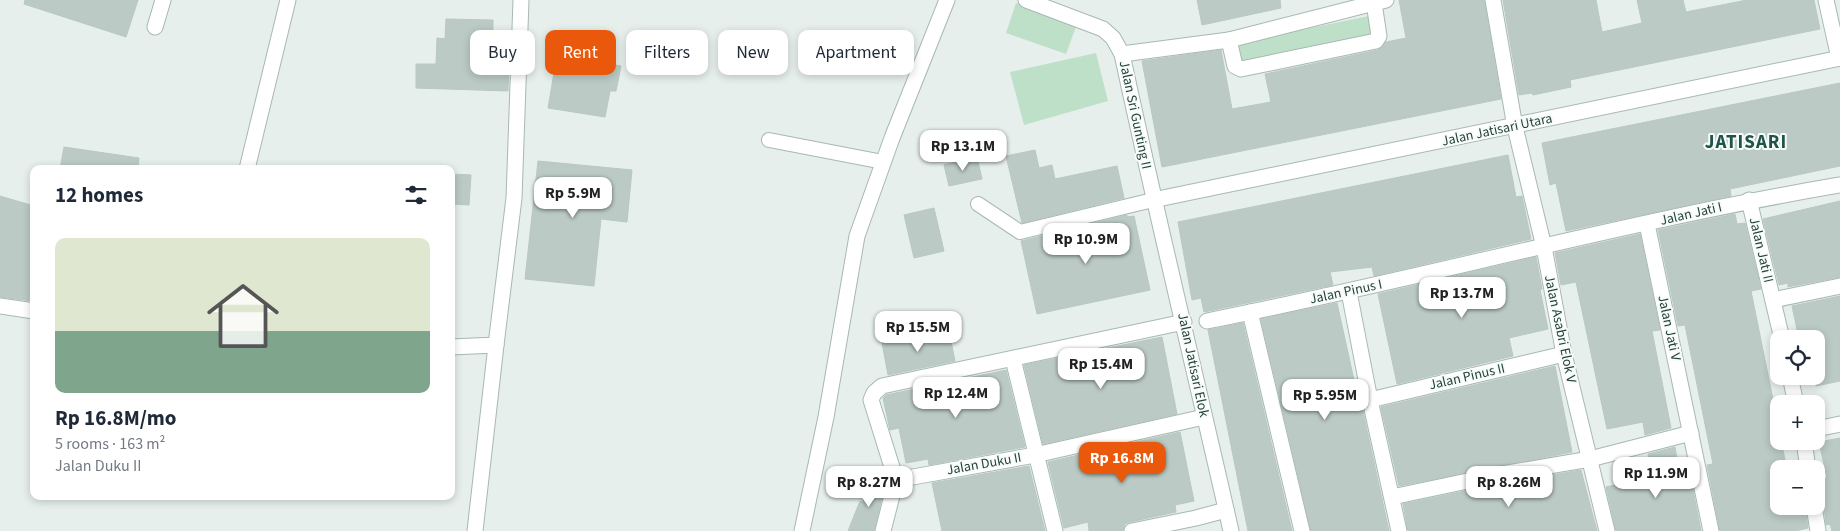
<!DOCTYPE html>
<meta charset="utf-8">
<style>
body{margin:0;font-family:"Source Sans 3",sans-serif;background:#f2f2f3;color:#1f2937;height:100vh;display:flex;flex-direction:column;font-size:19px;white-space:nowrap}
*{box-sizing:border-box;margin:0}
p{font-size:16px;color:#747a83}
.icon{flex:none;width:28px;height:28px;fill:none;stroke:currentColor;stroke-width:2;stroke-linecap:round;stroke-linejoin:round}
.map{position:relative;flex:1;overflow:hidden}
.drawer{position:absolute;left:30px;top:165px;width:425px;height:335px;display:flex;flex-direction:column;background:#fff;border-radius:10px;box-shadow:0 2px 8px #0003}
.drawer>*{flex:none}
.guide{position:absolute;left:470px;top:30px;width:475px;height:45px;display:flex;gap:10px}
.fabs{position:absolute;left:1770px;top:330px;display:grid;gap:10px}
.fabs a{display:grid;place-items:center;width:55px;height:55px;border-radius:10px;background:#fff;box-shadow:0 2px 8px #0003;font-size:25px}
.price{position:absolute;translate:-50% -42px;padding:0 11px;border-radius:10px;background:#fff;color:#222;font-size:16px;line-height:32px;filter:drop-shadow(0 1px 2px #0008)}
.price::after{content:'';position:absolute;left:50%;top:30px;width:15px;height:11px;margin-left:-8px;background:inherit;clip-path:polygon(0 0,100% 0,50% 100%)}
.price.active{background:#ea580c;color:#fff}
ul{padding:0;list-style:none}
li{display:grid;align-content:center;gap:10px;height:265px;padding:0 25px}
li span{display:grid;place-items:center;height:155px;border-radius:10px;color:#555}
li>.icon{margin-inline-start:auto}
span .icon{width:90px;height:90px;fill:#fffc;stroke-width:1}
li b{font-size:21px}
h2{display:flex;justify-content:space-between;align-items:center;height:60px;padding:0 25px;font-size:21px}
.chip{padding:0 18px;border-radius:10px;background:#fff;box-shadow:0 2px 8px #0003;font-size:18px;line-height:45px}
.chip.active{background:#ea580c;color:#fff}
.map>svg:first-child{display:block}
</style>
<div class="map">
<svg width="1840" height="531" viewBox="0 0 1840 531">
<rect width="100%" height="100%" fill="#e6efeb"/>
<g fill="#bfe0c8">
<polygon points="1016,3 1077,24 1066,54 1006,33"/>
<polygon points="1369,16 1374,40 1239,66 1235,43"/>
<polygon points="1096,53 1108,101 1024,125 1010,72"/>
</g>
<g fill="#bbcac4" stroke="#b8c9c2">
<polygon points="25,0 138,0 126,37 24,4"/>
<polygon points="1197,0 1280,0 1281,8 1202,25"/>
<polygon points="1399,0 1484,0 1501,99 1162,167 1142,61 1221,50 1232,109 1271,102 1265,74 1378,50 1386,42 1406,38"/>
<polygon points="1503,0 1596,0 1602,32 1642,23 1637,0 1683,0 1686,12 1747,0 1814,0 1820,29 1570,80 1571,87 1533,95 1532,93 1519,95"/>
<polygon points="446,19 493,20 493,40 510,41 508,91 416,88 416,64 436,64 437,38 445,39"/>
<polygon points="557,55 621,66 616,91 610,91 605,117 548,108"/>
<polygon points="1840,83 1840,166 1730,189 1731,196 1566,231 1556,183 1550,185 1542,143"/>
<polygon points="64,147 139,158 138,169 60,169"/>
<polygon points="1035,150 1039,168 1052,165 1055,179 1117,166 1124,198 1022,223 1006,156"/>
<polygon points="1508,155 1516,197 1522,196 1531,239 1374,276 1372,267 1330,272 1333,285 1204,312 1201,298 1192,300 1178,222"/>
<polygon points="977,157 982,179 949,186 944,165"/>
<polygon points="538,161 632,170 627,222 601,219 594,286 525,279"/>
<polygon points="451,174 471,175 469,205 451,204"/>
<polygon points="0,196 34,206 32,301 0,297"/>
<polygon points="1840,201 1840,277 1788,287 1788,283 1779,285 1763,219"/>
<polygon points="934,208 944,251 914,258 904,215"/>
<polygon points="1735,214 1737,224 1745,223 1761,289 1751,291 1779,429 1779,441 1781,441 1787,469 1779,469 1779,506 1805,506 1808,528 1795,531 1720,531 1707,465 1713,464 1685,325 1678,326 1658,230"/>
<polygon points="1127,215 1127,217 1134,216 1150,290 1037,314 1021,241"/>
<polygon points="1640,234 1660,330 1652,331 1671,428 1645,435 1643,422 1607,429 1576,282 1561,285 1555,253"/>
<polygon points="1536,257 1542,289 1540,290 1548,329 1509,338 1513,356 1397,384 1378,294"/>
<polygon points="1840,296 1840,381 1816,386 1816,339 1799,339 1792,306"/>
<polygon points="1337,303 1360,407 1362,407 1389,531 1311,531 1261,319"/>
<polygon points="1243,323 1292,531 1248,531 1208,330"/>
<polygon points="949,331 955,361 888,375 882,343"/>
<polygon points="1162,337 1177,414 1043,444 1024,365"/>
<polygon points="1555,366 1572,452 1399,486 1381,407"/>
<polygon points="1006,370 1025,447 929,465 928,459 906,463 899,428 890,430 883,398 886,395"/>
<polygon points="1180,432 1194,501 1175,505 1176,512 1130,522 1125,524 1123,531 1089,531 1088,522 1064,528 1048,462"/>
<polygon points="1840,438 1840,531 1832,531 1830,524 1826,525 1824,506 1826,506 1821,479 1827,478 1819,442"/>
<polygon points="1675,447 1679,471 1689,469 1701,531 1616,531 1606,487 1652,477 1648,454"/>
<polygon points="1029,466 1045,531 942,531 932,483"/>
<polygon points="1581,470 1597,531 1408,531 1403,504 1498,484"/>
<polygon points="872,477 886,481 874,531 848,531 860,501 863,502"/>
</g>
<g fill="none" stroke-linecap="round" stroke-linejoin="round">
<defs>
<g id="service">
<polyline points="769,140 883,162"/>
<polyline points="978,204 1020,232 1153,200"/>
</g>
<g id="minor">
<path d="M1026,0L1103,29L1113,38L1122,54C1156,213 1195,372 1231,531"/>
<polyline points="1493,0 1515,127 1544,247 1564,354 1607,531"/>
<polyline points="1826,0 1839,58"/>
<polyline points="155,27 163,0"/>
<polyline points="1229,40 1235,66 1241,69 1376,41 1379,36 1374,3"/>
<polyline points="1122,54 1229,40 1386,0"/>
<polyline points="247,169 288,0"/>
<polyline points="1153,200 1840,58"/>
<polyline points="1749,200 1782,339"/>
<polyline points="1647,224 1711,531"/>
<polyline points="1349,292 1370,400 1399,531"/>
<polyline points="1773,300 1840,286"/>
<polyline points="0,306 34,311"/>
<polyline points="1250,312 1302,531"/>
<path d="M1207,321C1419,279 1627,221 1840,185"/>
<polyline points="451,347 496,345 514,198 521,0"/>
<polyline points="1013,359 1055,531"/>
<polyline points="1790,376 1796,404"/>
<polyline points="1370,400 1564,354"/>
<polyline points="1816,429 1840,424"/>
<polyline points="1804,441 1808,469"/>
<polyline points="896,480 1035,455 1204,417"/>
<polyline points="1392,497 1496,475 1590,459 1691,433"/>
<polyline points="1814,506 1818,531"/>
<polyline points="475,531 496,345"/>
<polyline points="802,531 826,417 857,236 892,138 947,0"/>
<polyline points="883,531 896,480 871,400 874,393 882,386 1184,322"/>
<polyline points="1132,531 1196,518 1226,510"/>
</g>
</defs>
<use href="#service" stroke="#a8b8b2" stroke-width="16"/>
<use href="#minor" stroke="#a8b8b2" stroke-width="17"/>
<use href="#service" stroke="#fff" stroke-width="14"/>
<use href="#minor" stroke="#fff" stroke-width="15"/>
</g>
<g text-anchor="middle" dominant-baseline="central" stroke-width="4" stroke-linejoin="round" paint-order="stroke">
<g font-size="14" fill="#24423a" stroke="#f7fbf9">
<text transform="translate(1135 115) rotate(78)">Jalan Sri Gunting II</text>
<text transform="translate(1497 130) rotate(-12)">Jalan Jatisari Utara</text>
<text transform="translate(1691 214) rotate(-13)">Jalan Jati I</text>
<text transform="translate(1761 250) rotate(77)">Jalan Jati II</text>
<text transform="translate(1346 292) rotate(-12)">Jalan Pinus I</text>
<text transform="translate(1669 328) rotate(78)">Jalan Jati V</text>
<text transform="translate(1560 329) rotate(78)">Jalan Asabri Elok V</text>
<text transform="translate(1193 365) rotate(78)">Jalan Jatisari Elok</text>
<text transform="translate(1467 377) rotate(-13)">Jalan Pinus II</text>
<text transform="translate(984 464) rotate(-10)">Jalan Duku II</text>
</g>
<g font-size="19" font-weight="bold" letter-spacing="1" fill="#1f5548" stroke="#f7fbf9">
<text x="1746" y="142">JATISARI</text>
</g>
</g>
</svg>
<div class="fabs">
<a><svg class="icon" aria-label="locate" viewBox="0 0 24 24"><circle cx="12" cy="12" r="6"/><path d="M12 2v4M12 18v4M2 12h4M18 12h4"/></svg></a>
<a>+</a>
<a>−</a>
</div>
<b class="price" style="left:963px;top:172px">Rp 13.1M</b>
<b class="price" style="left:573px;top:219px">Rp 5.9M</b>
<b class="price" style="left:1086px;top:265px">Rp 10.9M</b>
<b class="price" style="left:1462px;top:319px">Rp 13.7M</b>
<b class="price" style="left:918px;top:353px">Rp 15.5M</b>
<b class="price" style="left:1101px;top:390px">Rp 15.4M</b>
<b class="price" style="left:956px;top:419px">Rp 12.4M</b>
<b class="price" style="left:1325px;top:421px">Rp 5.95M</b>
<b class="price active" style="left:1122px;top:484px">Rp 16.8M</b>
<b class="price" style="left:1656px;top:499px">Rp 11.9M</b>
<b class="price" style="left:869px;top:508px">Rp 8.27M</b>
<b class="price" style="left:1509px;top:508px">Rp 8.26M</b>
<div class="guide">
<a class="chip">Buy</a>
<a class="chip active">Rent</a>
<a class="chip">Filters</a>
<a class="chip">New</a>
<a class="chip">Apartment</a>
</div>
<section class="drawer">
<h2>12 homes<svg class="icon" aria-label="filters" viewBox="0 0 24 24"><path d="M4 7h16M4 17h16"/><circle cx="9" cy="7" r="2"/><circle cx="15" cy="17" r="2"/></svg></h2>
<ul>
<li><span style="background:linear-gradient(#dfe7d0 60%,#7fa58c 0)"><svg class="icon" aria-label="home" viewBox="0 0 24 24"><path d="M3 11l9-7 9 7M6 9v11h12V9"/></svg></span><div><b>Rp 16.8M/mo</b><p>5 rooms · 163 m²</p><p>Jalan Duku II</p></div></li>
</ul>
</section>
</div>
